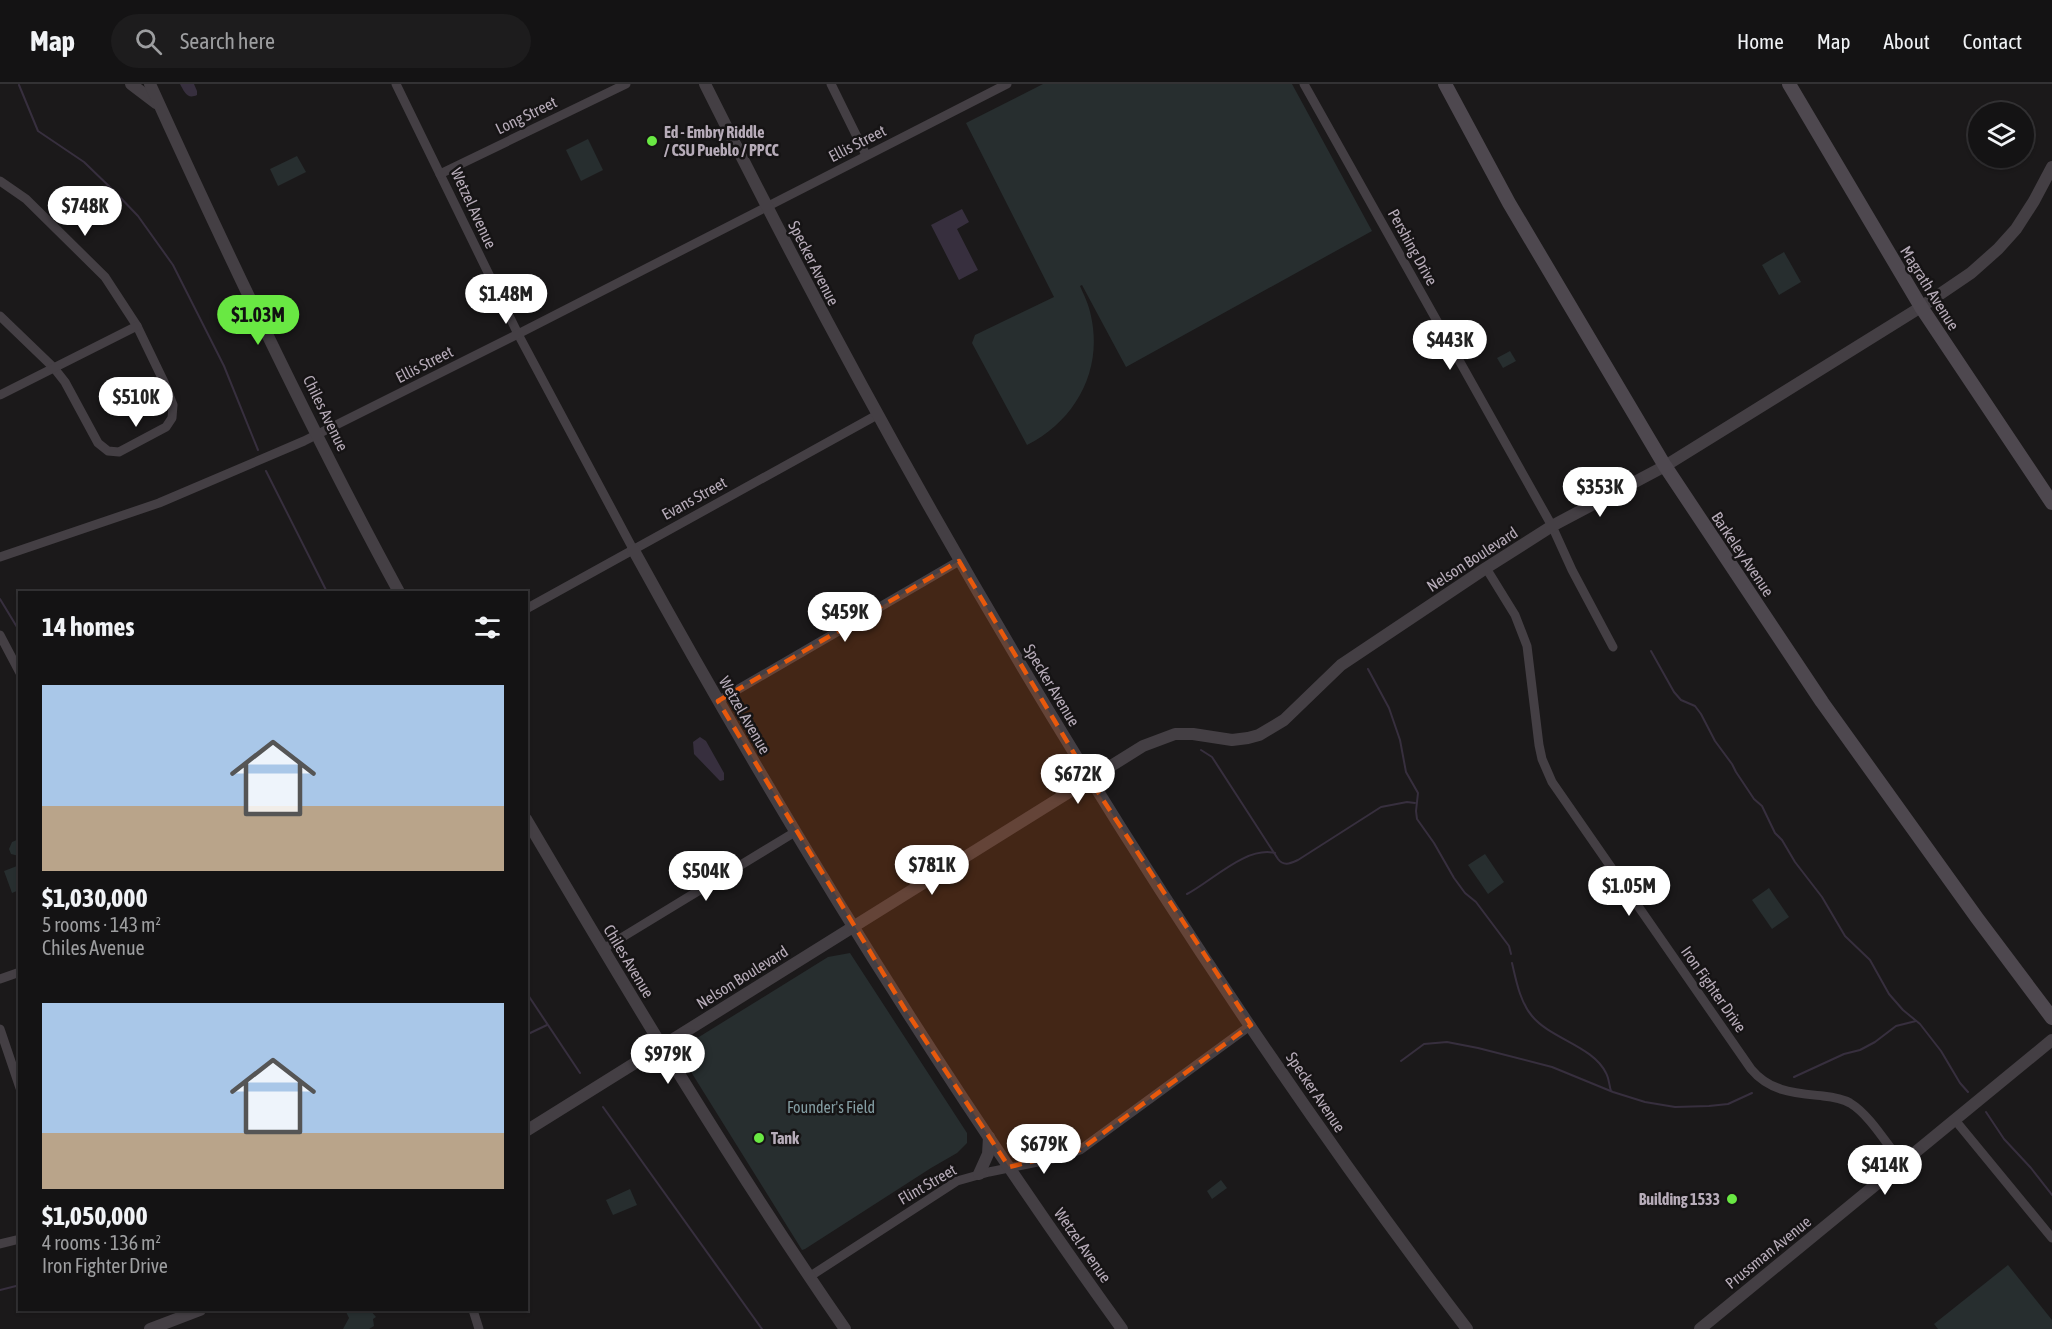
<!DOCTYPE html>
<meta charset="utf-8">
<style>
body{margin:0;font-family:"Asap Condensed",sans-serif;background:#1d1c1d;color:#f1f3f6;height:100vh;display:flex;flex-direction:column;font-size:22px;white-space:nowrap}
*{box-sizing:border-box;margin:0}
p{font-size:20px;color:#9d9ea0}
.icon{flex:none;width:33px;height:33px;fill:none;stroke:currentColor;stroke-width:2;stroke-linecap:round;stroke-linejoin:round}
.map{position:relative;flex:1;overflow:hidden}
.side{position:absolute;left:18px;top:507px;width:510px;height:720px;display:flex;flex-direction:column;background:#141314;border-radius:0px;box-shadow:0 2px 4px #0004,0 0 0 2px #333234}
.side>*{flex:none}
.controls{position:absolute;left:1968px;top:18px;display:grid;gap:12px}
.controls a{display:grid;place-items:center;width:66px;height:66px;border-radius:50%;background:#141314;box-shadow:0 2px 4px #0004,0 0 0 2px #333234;font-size:30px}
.price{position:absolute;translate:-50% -51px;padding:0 14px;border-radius:21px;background:#fff;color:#222;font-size:20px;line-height:39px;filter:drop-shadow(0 2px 3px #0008)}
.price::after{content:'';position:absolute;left:50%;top:36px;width:18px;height:14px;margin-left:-9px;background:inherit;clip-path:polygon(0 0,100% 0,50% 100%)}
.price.active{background:#69e843;color:#111}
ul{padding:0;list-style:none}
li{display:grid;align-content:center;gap:12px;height:318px;padding:0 24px}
li span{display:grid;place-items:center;height:186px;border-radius:0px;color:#555}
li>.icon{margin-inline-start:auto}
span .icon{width:108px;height:108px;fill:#fffc;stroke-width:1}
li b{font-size:26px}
h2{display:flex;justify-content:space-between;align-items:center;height:72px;padding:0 24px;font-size:26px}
header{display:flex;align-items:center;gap:36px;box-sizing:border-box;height:84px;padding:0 30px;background:#141314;border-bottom:2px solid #333234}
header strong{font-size:28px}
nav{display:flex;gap:33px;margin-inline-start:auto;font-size:21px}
.search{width:420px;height:54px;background:#1d1c1d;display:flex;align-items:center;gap:15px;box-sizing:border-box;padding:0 21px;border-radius:33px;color:#9d9ea0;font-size:22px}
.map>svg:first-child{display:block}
</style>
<header>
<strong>Map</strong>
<div class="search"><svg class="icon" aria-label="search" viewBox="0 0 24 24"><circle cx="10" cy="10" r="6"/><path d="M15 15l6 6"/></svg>Search here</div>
<nav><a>Home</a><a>Map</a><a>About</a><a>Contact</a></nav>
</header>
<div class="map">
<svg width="2052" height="1245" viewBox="0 0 2052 1245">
<rect width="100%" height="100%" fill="#1b191a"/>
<g fill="#272e2f">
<path d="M1043,0H1292L1372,147L1126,283L1082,201L1080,202C1084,211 1089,221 1091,232C1103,286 1076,336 1027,361L972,259L975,251L1054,213L966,39Z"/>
<polygon points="588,55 603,86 581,97 566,66"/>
<polygon points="297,72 306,88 278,102 270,85"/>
<polygon points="1784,168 1801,198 1779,211 1762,181"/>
<polygon points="1510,267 1516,277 1503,284 1497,274"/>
<polygon points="19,755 19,778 19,772 11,770 9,765 12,758"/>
<polygon points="1485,770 1504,798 1488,810 1468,781"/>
<polygon points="17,782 19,789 19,806 12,809 4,787"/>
<polygon points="1769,804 1789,833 1772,845 1752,816"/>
<polygon points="850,869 967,1049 967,1059 957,1069 931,1084 805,1165 802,1166 683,975 683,965 686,961 828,873"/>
<polygon points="1221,1096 1227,1104 1212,1115 1207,1107"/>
<polygon points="630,1105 637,1121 613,1131 606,1116"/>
<polygon points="2008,1181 2052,1236 2052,1245 1938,1245 1934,1240"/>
<polygon points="345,1226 370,1226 376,1233 373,1235 374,1242 369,1245 343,1245 349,1234"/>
</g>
<g fill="#372f3e">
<path d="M180,0H194L197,7V11C187,16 184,7 180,0Z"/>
<polygon points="962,125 969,138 957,145 978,186 959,196 931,141"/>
<polygon points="700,653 706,657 724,689 724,696 720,697 694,670 693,658"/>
</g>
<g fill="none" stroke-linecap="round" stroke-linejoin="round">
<g stroke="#372f3e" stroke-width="2">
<polyline points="19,1 38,47 84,78 115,108 138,132 173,181 224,282 258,366"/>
<polyline points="266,387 327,508"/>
<polyline points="0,515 20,548"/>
<polyline points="1651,567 1674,608 1681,616 1695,622 1701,630 1715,657 1732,680 1736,688 1754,715 1762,722 1775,749 1782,756 1795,778 1822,813 1845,852 1870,876 1889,910 1903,926 1920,940 1941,967 1960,999 1968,1008"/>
<polyline points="1368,585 1389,624 1400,656 1406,688 1418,709 1416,727 1417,735 1434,759 1454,794 1465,809 1476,818 1509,862 1511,870"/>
<path d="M1201,666L1212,673L1278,775C1284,783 1291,779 1298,776L1381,723L1407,718L1415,719"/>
<path d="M1187,810C1212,797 1246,762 1275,769"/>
<path d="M1512,879C1516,896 1520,918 1532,932C1551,955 1593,962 1606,989C1609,994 1609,1001 1611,1007"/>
<polyline points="526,908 580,989"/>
<polyline points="526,951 547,941"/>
<polyline points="1401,977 1424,960 1447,958 1478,964 1552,983 1613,1008 1645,1018 1675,1023 1709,1022 1728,1020 1752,1009"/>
<polyline points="1794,993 1844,970 1860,966 1875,958 1896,942 1916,937"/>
<polyline points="603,1023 762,1245"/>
<polyline points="1986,1028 2004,1055 2031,1084 2052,1111"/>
<polyline points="0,1206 20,1201"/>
</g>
<g stroke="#443f44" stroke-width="9">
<polyline points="396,0 518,250 633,465"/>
<polyline points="831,0 866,71"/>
<polyline points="1304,0 1552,442 1572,486 1613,563"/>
<polyline points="440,90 626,0"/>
<polyline points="0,97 26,115 105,193 137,242 164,298 173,321 172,334 166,343 119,368 108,367 98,359 65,298 54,284 0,232"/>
<polyline points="0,311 137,242"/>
<polyline points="0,473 159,419 304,357 518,250 1007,0"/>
<path d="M1486,484L1515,531L1527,562L1539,661L1542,675L1552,698L1751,985C1770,1008 1795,1009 1823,1012C1832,1013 1841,1014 1850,1019C1870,1031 1887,1061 1902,1079"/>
<polyline points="526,525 877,331"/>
<polyline points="0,551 20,589"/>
<polyline points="718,617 959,477"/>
<polyline points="603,865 795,748"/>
<polyline points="0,895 20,888"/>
<polyline points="0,945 20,1004"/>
<polyline points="1955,1036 2052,1154"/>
<polyline points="0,1160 20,1155"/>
<polyline points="809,1193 957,1097 989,1088 1053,1075 1080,1066 1251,941"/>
<polyline points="473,1226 479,1245"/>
</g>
<g stroke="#443f44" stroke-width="12">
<polyline points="131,0 156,19"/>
<path d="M150,0C228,172 309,343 399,508"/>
<path d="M705,0C922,436 1172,857 1467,1245"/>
<path d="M633,465C781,734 942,996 1122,1245"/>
<path d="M526,735C628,908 731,1080 845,1245"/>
<polyline points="526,1047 1143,662 1175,650 1193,650 1232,656 1248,654 1259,651 1284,636 1341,581 1486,484 1552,442 1665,382 1921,223 1971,189 1998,165 2016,145 2034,117 2052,83"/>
<polyline points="979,1090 988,1070 989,1053"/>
<polyline points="150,1245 200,1226"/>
<polyline points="1700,1245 2052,956"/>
</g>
<g stroke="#4e484f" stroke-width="14">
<polyline points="1445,0 1509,119 1665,382 1822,618 1977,834 2052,934"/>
<polyline points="1789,0 1921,223 2052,419"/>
</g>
</g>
<path fill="#e8590c" fill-opacity="0.2" stroke="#e8590c" stroke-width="4.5" stroke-dasharray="12 8" stroke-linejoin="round" d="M959,477L1090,696L1251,941L1080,1066L1009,1083L906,927L718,617Z"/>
<g fill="#69e843" stroke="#161415" stroke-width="2">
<circle cx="652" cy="57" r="6"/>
<circle cx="759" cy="1054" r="6"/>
<circle cx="1732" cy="1115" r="6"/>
</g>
<g text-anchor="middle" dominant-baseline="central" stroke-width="5" stroke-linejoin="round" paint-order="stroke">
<g font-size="16" fill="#b7acb9" stroke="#161415">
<text transform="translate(526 31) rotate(-26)">Long Street</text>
<text transform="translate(857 59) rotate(-27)">Ellis Street</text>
<text transform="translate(474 124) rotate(65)">Wetzel Avenue</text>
<text transform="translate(1413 163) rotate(61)">Pershing Drive</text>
<text transform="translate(814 179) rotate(63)">Specker Avenue</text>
<text transform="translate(1930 204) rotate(58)">Magrath Avenue</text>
<text transform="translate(424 280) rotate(-27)">Ellis Street</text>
<text transform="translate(326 329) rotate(64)">Chiles Avenue</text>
<text transform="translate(694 414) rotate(-29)">Evans Street</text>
<text transform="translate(1743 470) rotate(56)">Barkeley Avenue</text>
<text transform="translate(1472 475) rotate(-33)">Nelson Boulevard</text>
<text transform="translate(1052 601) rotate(59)">Specker Avenue</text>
<text transform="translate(745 631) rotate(60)">Wetzel Avenue</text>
<text transform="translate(629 877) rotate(59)">Chiles Avenue</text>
<text transform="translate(742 893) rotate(-32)">Nelson Boulevard</text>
<text transform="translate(1714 905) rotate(55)">Iron Fighter Drive</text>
<text transform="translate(1316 1008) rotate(56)">Specker Avenue</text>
<text transform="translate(927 1100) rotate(-30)">Flint Street</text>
<text transform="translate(1083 1161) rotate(55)">Wetzel Avenue</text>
<text transform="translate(1768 1168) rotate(-39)">Prussman Avenue</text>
</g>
<g font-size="16" font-weight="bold" fill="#b7acb9" stroke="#161415" text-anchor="start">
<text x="664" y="48">Ed - Embry Riddle<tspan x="664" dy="18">/ CSU Pueblo / PPCC</tspan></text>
<text x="771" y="1054">Tank</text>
<text x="1720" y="1115" text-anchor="end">Building 1533</text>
</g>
<g font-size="16" fill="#849ea3" stroke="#161415">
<text x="831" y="1023">Founder's Field</text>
</g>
</g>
</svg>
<div class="controls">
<a><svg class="icon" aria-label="layers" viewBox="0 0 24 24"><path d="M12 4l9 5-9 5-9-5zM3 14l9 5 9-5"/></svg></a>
</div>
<b class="price" style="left:85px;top:153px">$748K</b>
<b class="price" style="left:506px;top:241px">$1.48M</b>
<b class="price active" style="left:258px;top:262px">$1.03M</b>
<b class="price" style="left:1450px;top:287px">$443K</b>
<b class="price" style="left:136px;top:344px">$510K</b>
<b class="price" style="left:1600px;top:434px">$353K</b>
<b class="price" style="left:845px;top:559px">$459K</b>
<b class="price" style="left:1078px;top:721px">$672K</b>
<b class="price" style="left:932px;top:812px">$781K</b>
<b class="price" style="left:706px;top:818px">$504K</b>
<b class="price" style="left:1629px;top:833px">$1.05M</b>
<b class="price" style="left:668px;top:1001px">$979K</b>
<b class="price" style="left:1044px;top:1091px">$679K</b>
<b class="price" style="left:1885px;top:1112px">$414K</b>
<section class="side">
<h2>14 homes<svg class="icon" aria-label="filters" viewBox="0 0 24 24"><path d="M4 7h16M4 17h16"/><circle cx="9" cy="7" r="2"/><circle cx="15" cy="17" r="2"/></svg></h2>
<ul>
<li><span style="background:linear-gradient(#a9c7e8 65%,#b9a48a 0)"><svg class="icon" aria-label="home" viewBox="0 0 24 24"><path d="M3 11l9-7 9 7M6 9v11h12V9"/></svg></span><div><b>$1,030,000</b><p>5 rooms · 143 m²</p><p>Chiles Avenue</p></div></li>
<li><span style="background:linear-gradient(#a9c7e8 70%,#b9a48a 0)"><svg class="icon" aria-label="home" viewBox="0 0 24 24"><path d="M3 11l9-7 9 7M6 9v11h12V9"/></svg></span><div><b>$1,050,000</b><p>4 rooms · 136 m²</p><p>Iron Fighter Drive</p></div></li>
</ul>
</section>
</div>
